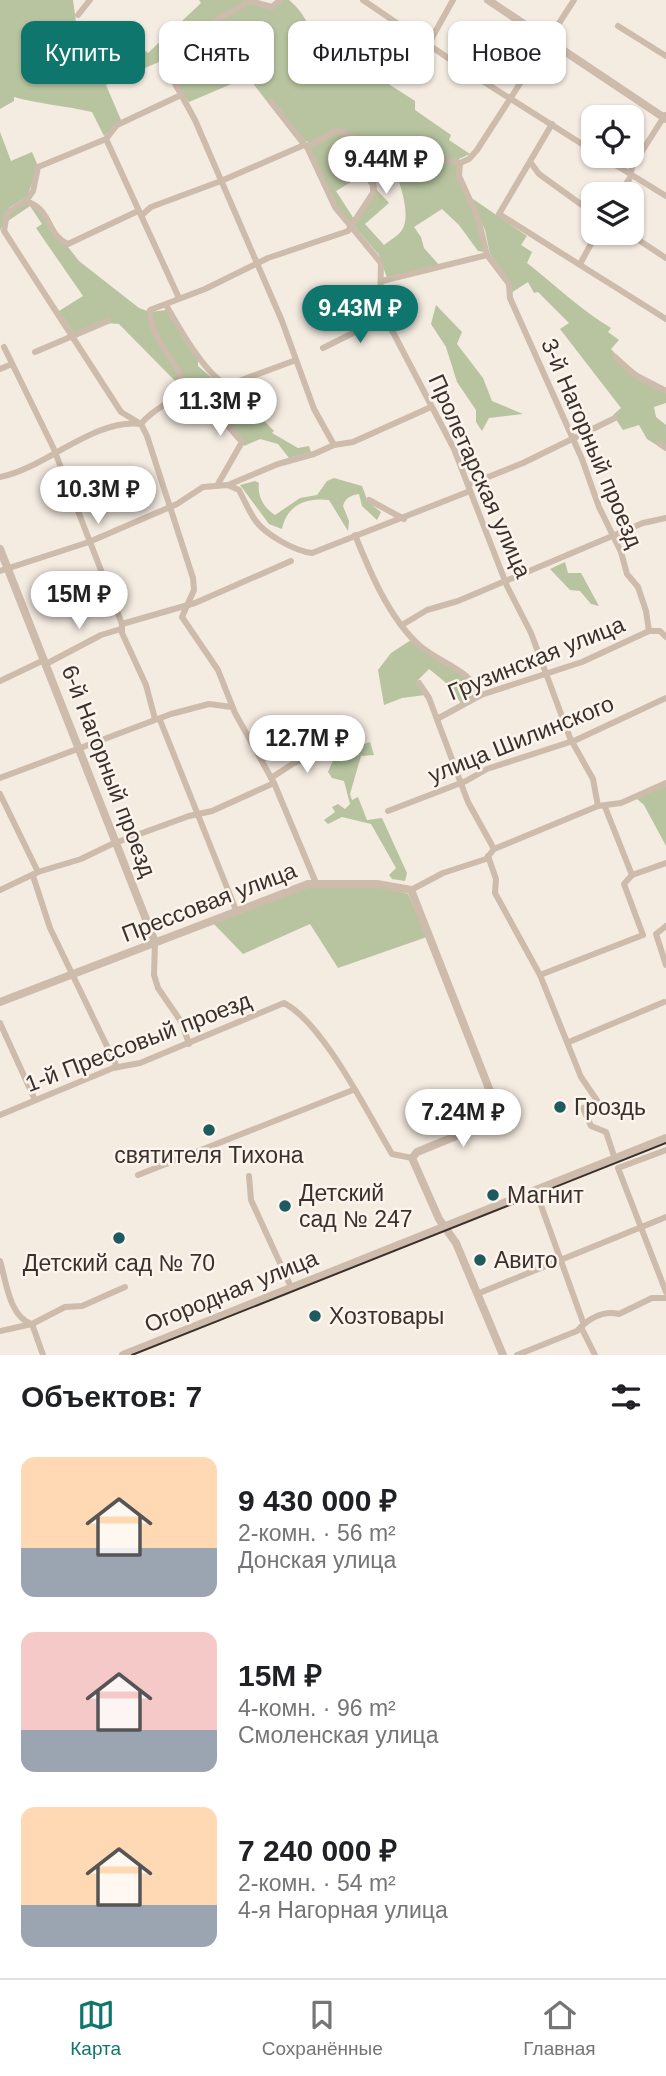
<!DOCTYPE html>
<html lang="ru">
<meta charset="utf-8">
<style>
body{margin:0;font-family:Helvetica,sans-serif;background:#f2f2f2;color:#202124;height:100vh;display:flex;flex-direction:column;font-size:26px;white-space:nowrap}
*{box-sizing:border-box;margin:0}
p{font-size:23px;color:#757577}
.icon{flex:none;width:38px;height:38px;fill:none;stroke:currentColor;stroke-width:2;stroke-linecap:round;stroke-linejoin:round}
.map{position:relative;height:1355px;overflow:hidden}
.details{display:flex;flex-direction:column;background:#fff;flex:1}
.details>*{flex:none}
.banner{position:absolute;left:21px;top:21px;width:625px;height:63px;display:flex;gap:14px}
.tools{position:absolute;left:581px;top:105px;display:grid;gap:14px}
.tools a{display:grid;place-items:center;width:63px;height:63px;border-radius:14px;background:#fff;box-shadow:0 2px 5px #0004;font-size:35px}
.price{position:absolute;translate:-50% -60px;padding:0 16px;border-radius:24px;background:#fff;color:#222;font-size:23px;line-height:46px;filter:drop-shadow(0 2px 4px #0008)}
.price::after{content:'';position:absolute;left:50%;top:42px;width:21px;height:16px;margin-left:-10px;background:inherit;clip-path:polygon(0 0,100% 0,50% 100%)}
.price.on{background:#0f766e;color:#fff}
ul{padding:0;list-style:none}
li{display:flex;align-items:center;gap:21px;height:175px;padding:0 21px}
li span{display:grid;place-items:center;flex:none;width:196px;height:140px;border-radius:14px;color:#555}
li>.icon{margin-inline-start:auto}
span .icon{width:84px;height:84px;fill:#fffc;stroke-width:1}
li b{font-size:30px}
h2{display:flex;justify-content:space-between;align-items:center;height:84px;padding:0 21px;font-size:30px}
.chip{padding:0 24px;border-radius:14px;background:#fff;box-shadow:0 2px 5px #0004;font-size:24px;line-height:63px}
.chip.on{background:#0f766e;color:#fff}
.tab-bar{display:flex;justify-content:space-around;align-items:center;height:98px;border-top:2px solid #e0e0e0;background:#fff;font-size:19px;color:#757577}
.tab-bar a{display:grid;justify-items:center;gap:4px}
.tab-bar .on{color:#0f766e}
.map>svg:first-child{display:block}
</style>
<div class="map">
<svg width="666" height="1355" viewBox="0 0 666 1355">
<rect width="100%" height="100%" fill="#f4ebe1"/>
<g fill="#b8c4a0" fill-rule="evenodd">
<path d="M0,0H73L77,30L123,70L144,50L148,53L201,3L199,0H246L273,9L282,0H289C307,14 308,31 323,45C335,57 351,66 365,76L370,72L415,101V110L451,135L449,140L470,154L459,159L457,168L476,218L484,252L478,251L459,225L442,209L414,227L421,237L424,248L440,266L387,278L379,255L337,206L307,141L300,144L248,77L189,102L179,90H175L169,76L168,58L106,85L121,120L104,136L92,112C66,106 40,104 14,97V101L0,109ZM391,163C399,178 412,215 402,230C398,236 390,240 384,245L365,224L389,203L377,190L375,170ZM363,175L372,189L354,219L336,191Z"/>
<polygon points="0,132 11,161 32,152 38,166 27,197 9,208 0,231"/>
<path d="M470,197L527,236L521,245L532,252L527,263C555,285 580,309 611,328L608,332L619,340L611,349L623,362L666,394V403L654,407L656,417L666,425V451L647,439L639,425L623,430L613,415L621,408L560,329L569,323L538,292L534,293L528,282L511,293V283L490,254L485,230Z"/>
<polygon points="24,203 35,205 79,261 139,308 150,312 166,310 198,357 198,366 218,383 233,389 274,431 272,433 298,448 309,446 311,452 289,458 278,444 260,439 244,446 244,441 216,409 182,388 119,324 105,323 76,337 59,311 83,296 36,228 42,224 30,206 5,223 8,215"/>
<polygon points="436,305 462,332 457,344 483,378 492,401 523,414 489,418 482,431 476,422 476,410 457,382 446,347 431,324"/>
<path d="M334,478L362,486L368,502L381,512L377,520L362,506L359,494C351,495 345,498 343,506L349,521L348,531L329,500C306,497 287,505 282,529L269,524L240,485L255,481L259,483C257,496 264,508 275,515L300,498L317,495L327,481Z"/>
<polygon points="565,562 568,573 581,573 599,606 591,604 580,591 570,590 550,569"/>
<path d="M411,640C427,651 475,676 475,695L461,703L445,682L429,669L416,682L425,695L402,698L384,705L378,670L391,653Z"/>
<polygon points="347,740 361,745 370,742 374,755 361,756 350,794 352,800 358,797 367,820 382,818 407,873 405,881 392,879 389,875 396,868 371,824 342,817 328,824 324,820 335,812 332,807 338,804 345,809 350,804 344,781 332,778 328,772 338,749"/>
<polygon points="666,786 666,846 644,805 635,797"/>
<polygon points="378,886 408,894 427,937 338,968 310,924 243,954 212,922 307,887"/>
</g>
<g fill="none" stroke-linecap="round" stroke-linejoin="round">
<g stroke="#cdbbac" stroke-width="6">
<polyline points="363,0 473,75 593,151"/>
<polyline points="250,1 208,25 174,51 169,67 171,76 195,120 282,321 314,409 334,445"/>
<polyline points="250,1 272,7 280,0"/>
<polyline points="78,15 90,0"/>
<polyline points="618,26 666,56"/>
<polyline points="429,43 453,0"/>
<polyline points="271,102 307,147 335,207 381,263 380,304 383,313 454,449 507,586 531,633 570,738 593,779 598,806"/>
<polyline points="552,124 499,214 666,319"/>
<polyline points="106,139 179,298"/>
<polyline points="307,147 338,130 373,146 460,163"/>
<polyline points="601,156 666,196"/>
<polyline points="460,163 459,176 478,218 487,255 509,284 510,298 582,459 599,507 621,552 627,574 638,587 646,611 649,631 660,631 666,637"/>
<polyline points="460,163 469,159 477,150 574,0"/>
<polyline points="531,163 539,174 593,213"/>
<polyline points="619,194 630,178 632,167 665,115"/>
<polyline points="26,201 33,191 38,167 106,139 117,125 181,95"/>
<path d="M138,211L68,244C46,235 53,210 26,201L7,213L4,231L121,412L141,424L147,436L193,578L194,590L182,617L218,670L235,713L274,783L316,883"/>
<polyline points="142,215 151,207 221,181 304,145"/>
<polyline points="628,233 666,258"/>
<polyline points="580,264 597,233"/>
<polyline points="382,281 487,255"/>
<path d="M166,305C178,326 207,378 228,385L296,360"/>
<polyline points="4,347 53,447 122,624 122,633 146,685 155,719"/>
<polyline points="323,348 385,317"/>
<polyline points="35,352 108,321"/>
<polyline points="615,357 635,375 666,391"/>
<polyline points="0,369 12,364"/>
<path d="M184,390C185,367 149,341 150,310L205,289L268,258L348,231L373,193V146"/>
<polyline points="184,390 207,402 242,442 218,484"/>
<polyline points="660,444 666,448"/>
<path d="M0,477C44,469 94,418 141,424C152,409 170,404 184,390"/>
<polyline points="228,485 278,464 314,454 334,445 353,442 431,407"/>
<polyline points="468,485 523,463 615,418"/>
<polyline points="369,500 404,519"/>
<path d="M355,535C370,572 389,618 419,645C439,663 468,668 481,695"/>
<path d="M0,571L89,542L177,504L203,487L228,485L239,490C244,500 249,511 255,520C265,534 294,551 312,553L470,491"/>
<polyline points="122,624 195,603 291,561"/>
<polyline points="402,625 427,610 458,601 643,523 666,518"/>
<polyline points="46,664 101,635 121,629"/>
<polyline points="0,681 44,660"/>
<polyline points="419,683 429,698 468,802 494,849"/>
<polyline points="437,719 481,695 582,662 649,631"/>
<polyline points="160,720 236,910"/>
<polyline points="0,778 171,714 209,704 232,707"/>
<polyline points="271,778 294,763 328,751"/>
<polyline points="0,794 38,872"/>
<polyline points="388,811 466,781 487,769 576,740 666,698"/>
<polyline points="488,856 496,879 495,893 540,975 581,1077 598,1102 583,1108 591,1126 606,1132 615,1159"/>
<polyline points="632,875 666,863"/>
<polyline points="33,876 50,928 117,1067"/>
<polyline points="0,890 38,872 81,859 112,844 189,816 212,811 274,783"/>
<polyline points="411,890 443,873 486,859 494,849 598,806 621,803 666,783"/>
<polyline points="666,926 656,934 666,965"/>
<polyline points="155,942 154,975 158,988 182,1023 189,1044"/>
<polyline points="540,975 643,935 624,884 632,875 605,807"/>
<polyline points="0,1023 35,1100"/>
<polyline points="569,1042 664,1002"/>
<path d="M0,1115L113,1068L140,1063L284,1003C324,1024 368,1114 392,1154L412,1158"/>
<polyline points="666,1150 618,1168 666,1292"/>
<polyline points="138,1175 353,1090"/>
<polyline points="249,1176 251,1200 291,1287"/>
<polyline points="538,1197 583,1322"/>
<path d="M0,1261C6,1280 9,1317 32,1324L43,1355"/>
<polyline points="477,1294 666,1217"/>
<polyline points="581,1327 595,1355"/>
<polyline points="0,1331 32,1324 65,1307 82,1306 125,1287"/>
<path d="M517,1355L577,1331C588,1319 603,1310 619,1314L652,1298H666"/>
</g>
<g stroke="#cdbbac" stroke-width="8">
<polyline points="488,0 666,119"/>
<polyline points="0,549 155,942"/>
<polyline points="0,1002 308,884 377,884 411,890 499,1114 498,1119 417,1152 412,1158 439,1219 456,1243 503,1355"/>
<polyline points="123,1355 666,1138"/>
</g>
<polyline stroke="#3b302b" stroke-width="2" points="132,1355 666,1143"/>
</g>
<g fill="#1f5a5e" stroke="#fbf5ee" stroke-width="2.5">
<circle cx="560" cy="1107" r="7"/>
<circle cx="209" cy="1130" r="7"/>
<circle cx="493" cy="1195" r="7"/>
<circle cx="285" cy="1206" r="7"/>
<circle cx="119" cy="1238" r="7"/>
<circle cx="480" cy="1260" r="7"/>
<circle cx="315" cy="1316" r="7"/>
</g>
<g text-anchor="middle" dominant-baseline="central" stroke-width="5" stroke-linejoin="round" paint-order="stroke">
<g font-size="23" fill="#3b302b" stroke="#fbf5ee">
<text transform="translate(592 443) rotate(67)">3-й Нагорный проезд</text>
<text transform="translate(480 476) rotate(66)">Пролетарская улица</text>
<text transform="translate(536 658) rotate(-22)">Грузинская улица</text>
<text transform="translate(521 739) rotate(-22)">улица Шилинского</text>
<text transform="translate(109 771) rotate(69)">6-й Нагорный проезд</text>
<text transform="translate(209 902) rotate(-21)">Прессовая улица</text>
<text transform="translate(138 1042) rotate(-21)">1-й Прессовый проезд</text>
<text transform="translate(231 1291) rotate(-22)">Огородная улица</text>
</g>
<g font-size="23" fill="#3b302b" stroke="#fbf5ee" text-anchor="start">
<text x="574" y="1107">Гроздь</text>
<text x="209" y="1155" text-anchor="middle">святителя Тихона</text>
<text x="299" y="1193">Детский<tspan x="299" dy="26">сад № 247</tspan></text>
<text x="507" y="1195">Магнит</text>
<text x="494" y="1260">Авито</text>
<text x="119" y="1263" text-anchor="middle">Детский сад № 70</text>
<text x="329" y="1316">Хозтовары</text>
</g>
</g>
</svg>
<div class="tools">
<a><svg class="icon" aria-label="locate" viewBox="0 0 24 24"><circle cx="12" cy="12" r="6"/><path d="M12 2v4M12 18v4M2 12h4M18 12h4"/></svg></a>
<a><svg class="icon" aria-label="layers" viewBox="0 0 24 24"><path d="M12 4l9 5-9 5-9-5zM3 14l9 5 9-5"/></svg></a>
</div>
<b class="price" style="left:386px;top:196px">9.44M ₽</b>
<b class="price on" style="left:360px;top:345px">9.43M ₽</b>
<b class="price" style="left:220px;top:438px">11.3M ₽</b>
<b class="price" style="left:98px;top:526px">10.3M ₽</b>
<b class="price" style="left:79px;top:631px">15M ₽</b>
<b class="price" style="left:307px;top:775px">12.7M ₽</b>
<b class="price" style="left:463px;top:1149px">7.24M ₽</b>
<div class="banner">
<a class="chip on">Купить</a>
<a class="chip">Снять</a>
<a class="chip">Фильтры</a>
<a class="chip">Новое</a>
</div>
</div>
<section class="details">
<h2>Объектов: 7<svg class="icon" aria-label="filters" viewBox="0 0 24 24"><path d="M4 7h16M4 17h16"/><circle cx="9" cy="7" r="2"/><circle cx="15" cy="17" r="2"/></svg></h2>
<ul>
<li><span style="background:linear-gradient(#ffd9b3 65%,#9aa5b1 0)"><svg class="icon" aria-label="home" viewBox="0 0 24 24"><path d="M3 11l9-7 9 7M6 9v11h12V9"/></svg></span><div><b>9 430 000 ₽</b><p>2-комн. · 56 m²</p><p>Донская улица</p></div></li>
<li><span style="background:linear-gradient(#f6c9c9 70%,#9aa5b1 0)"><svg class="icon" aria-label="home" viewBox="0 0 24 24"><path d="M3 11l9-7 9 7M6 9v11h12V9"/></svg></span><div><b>15M ₽</b><p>4-комн. · 96 m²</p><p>Смоленская улица</p></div></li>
<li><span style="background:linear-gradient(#ffd9b3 70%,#9aa5b1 0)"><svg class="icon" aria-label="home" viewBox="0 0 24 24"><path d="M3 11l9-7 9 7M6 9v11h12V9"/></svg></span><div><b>7 240 000 ₽</b><p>2-комн. · 54 m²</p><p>4-я Нагорная улица</p></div></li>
</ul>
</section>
<nav class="tab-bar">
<a class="on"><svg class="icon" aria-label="map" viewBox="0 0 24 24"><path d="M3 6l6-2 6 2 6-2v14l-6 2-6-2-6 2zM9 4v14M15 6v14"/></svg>Карта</a>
<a><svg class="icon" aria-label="saved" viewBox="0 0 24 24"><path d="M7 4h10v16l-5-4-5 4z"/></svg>Сохранённые</a>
<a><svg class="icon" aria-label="home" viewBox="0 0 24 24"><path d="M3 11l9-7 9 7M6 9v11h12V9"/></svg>Главная</a>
</nav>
